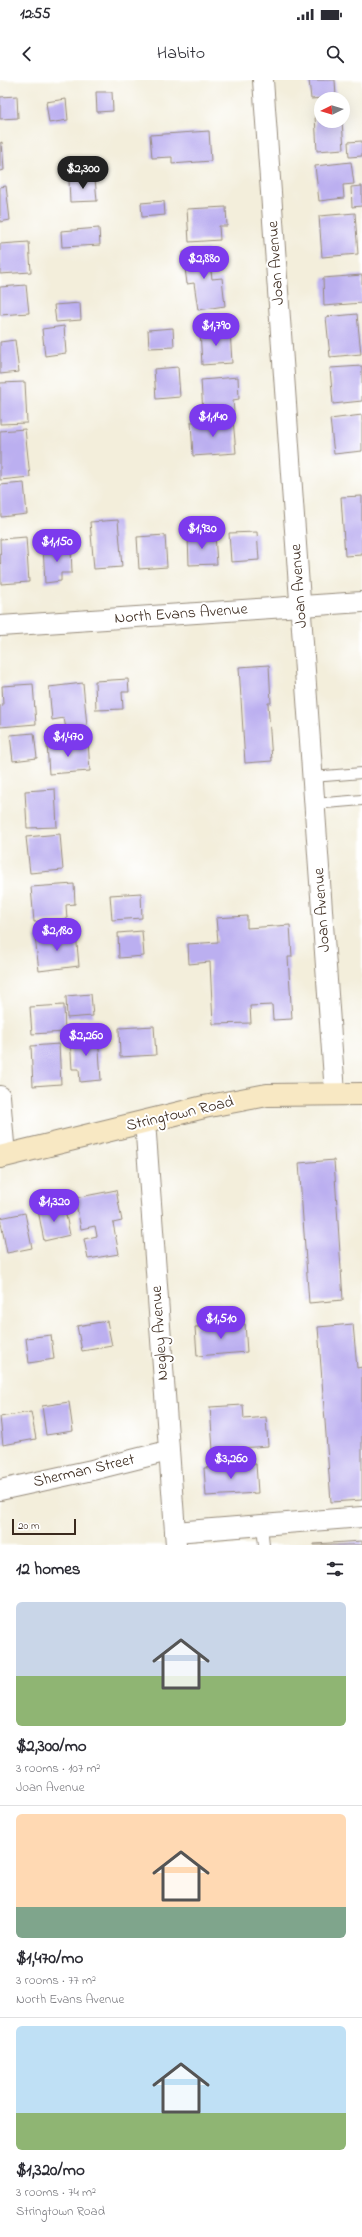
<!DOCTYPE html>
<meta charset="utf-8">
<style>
body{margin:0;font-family:"Indie Flower",sans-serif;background:#f2f2f3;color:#2b2b33;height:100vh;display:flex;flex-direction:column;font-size:15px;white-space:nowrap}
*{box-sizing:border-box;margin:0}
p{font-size:13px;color:#7c7c81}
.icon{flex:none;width:22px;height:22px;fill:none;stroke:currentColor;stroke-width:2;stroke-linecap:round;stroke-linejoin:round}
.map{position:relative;height:1465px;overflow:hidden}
.details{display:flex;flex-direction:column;background:#fff;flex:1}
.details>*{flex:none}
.needle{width:26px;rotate:265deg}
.controls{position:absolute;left:314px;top:12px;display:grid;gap:8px}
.controls a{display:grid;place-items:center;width:36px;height:36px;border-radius:50%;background:#fff;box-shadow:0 4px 16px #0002;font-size:20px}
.scale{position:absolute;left:12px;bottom:10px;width:64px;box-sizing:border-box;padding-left:4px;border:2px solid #3b2a1e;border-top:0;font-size:11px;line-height:14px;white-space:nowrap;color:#3b2a1e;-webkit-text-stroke:3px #fff;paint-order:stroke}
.price{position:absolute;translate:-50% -34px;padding:0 9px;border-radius:14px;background:#7c3aed;color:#fff;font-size:13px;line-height:26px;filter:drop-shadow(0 1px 2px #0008)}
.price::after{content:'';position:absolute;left:50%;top:24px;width:12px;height:9px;margin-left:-6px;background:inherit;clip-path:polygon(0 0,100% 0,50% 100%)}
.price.active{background:#222;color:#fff}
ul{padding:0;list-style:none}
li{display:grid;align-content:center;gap:8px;height:212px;padding:0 16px}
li+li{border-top:1px solid #e1e1e2}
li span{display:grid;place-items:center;height:124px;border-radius:6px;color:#555}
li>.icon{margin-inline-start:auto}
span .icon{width:72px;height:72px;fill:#fffc;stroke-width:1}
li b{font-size:17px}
h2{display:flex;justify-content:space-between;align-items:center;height:48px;padding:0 16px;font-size:17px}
.status{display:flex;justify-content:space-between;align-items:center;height:28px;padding:0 20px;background:#fff;direction:ltr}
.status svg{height:11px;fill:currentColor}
header{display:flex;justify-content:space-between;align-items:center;height:52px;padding:0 16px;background:#fff;font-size:18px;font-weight:600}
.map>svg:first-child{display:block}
</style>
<div class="status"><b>12:55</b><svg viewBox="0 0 49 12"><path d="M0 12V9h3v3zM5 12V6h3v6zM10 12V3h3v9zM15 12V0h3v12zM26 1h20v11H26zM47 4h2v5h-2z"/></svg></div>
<header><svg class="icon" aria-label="back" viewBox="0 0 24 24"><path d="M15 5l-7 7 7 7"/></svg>Habito<svg class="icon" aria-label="search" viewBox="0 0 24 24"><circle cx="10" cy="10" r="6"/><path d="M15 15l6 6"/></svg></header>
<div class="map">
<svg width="362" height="1465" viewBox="0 0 362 1465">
<rect width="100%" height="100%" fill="#fff"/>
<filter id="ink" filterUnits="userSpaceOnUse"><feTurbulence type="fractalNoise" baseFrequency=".025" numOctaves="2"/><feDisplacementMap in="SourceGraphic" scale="8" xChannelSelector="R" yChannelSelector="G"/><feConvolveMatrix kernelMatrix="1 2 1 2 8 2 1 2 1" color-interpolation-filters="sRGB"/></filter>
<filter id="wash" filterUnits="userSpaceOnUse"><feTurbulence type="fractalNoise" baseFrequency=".012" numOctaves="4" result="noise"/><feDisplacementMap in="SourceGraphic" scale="16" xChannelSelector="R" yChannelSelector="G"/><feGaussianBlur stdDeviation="0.9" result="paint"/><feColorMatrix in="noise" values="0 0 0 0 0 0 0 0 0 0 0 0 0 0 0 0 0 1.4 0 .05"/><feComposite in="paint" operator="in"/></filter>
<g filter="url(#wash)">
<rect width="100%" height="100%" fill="#f3eedb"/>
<g id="blocks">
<g fill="#bbaff0">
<polygon points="309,0 335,0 336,17 311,19"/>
<polygon points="96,12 112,12 113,31 97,32"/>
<polygon points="17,16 18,38 0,39 0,17"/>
<polygon points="66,19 68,40 49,43 46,22"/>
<polygon points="315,36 321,36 321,41 342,41 344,69 317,71"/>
<polygon points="209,51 211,81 172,84 172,77 152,78 150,55"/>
<polygon points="362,61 362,76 349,77 348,62"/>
<polygon points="2,62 4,90 0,91 0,63"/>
<polygon points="351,82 354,104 343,105 344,118 319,121 315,86"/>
<polygon points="95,98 97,121 70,122 69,100"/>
<polygon points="6,106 10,140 0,142 0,107"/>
<polygon points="362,106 362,126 352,127 351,107"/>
<polygon points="164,121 165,135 142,137 141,123"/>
<polygon points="226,127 227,146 219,146 220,160 189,162 187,129"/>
<polygon points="355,133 358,174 322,177 319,136"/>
<polygon points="99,148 100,165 62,167 61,151"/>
<polygon points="29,162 31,192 0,194 0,164"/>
<polygon points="208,169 212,199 222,198 225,226 198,230 194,203 187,204 183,172"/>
<polygon points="362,195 362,223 324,226 323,198"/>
<polygon points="26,205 29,233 0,235 0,207"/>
<polygon points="80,223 81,240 56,242 54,225"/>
<polygon points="357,234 361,274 330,277 326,237"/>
<polygon points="64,246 66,273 45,276 42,249"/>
<polygon points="173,248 174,267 149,268 148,250"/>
<polygon points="230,249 232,283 202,285 200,250"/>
<polygon points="15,260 19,292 0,294 0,262"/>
<polygon points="362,286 362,321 333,324 330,288"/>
<polygon points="178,287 180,317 156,319 154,289"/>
<polygon points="238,297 239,319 233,320 234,332 203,334 201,300"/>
<polygon points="25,302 27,343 0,344 0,303"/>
<polygon points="362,335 362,371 334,374 330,339"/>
<polygon points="233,339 236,373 193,376 191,342"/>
<polygon points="25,349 30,397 0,400 0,351"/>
<polygon points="24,403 27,434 1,437 0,405"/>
<polygon points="362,416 362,475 345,476 341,417"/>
<polygon points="118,440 122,487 94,489 90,442"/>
<polygon points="257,452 259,480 231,482 229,453"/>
<polygon points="165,455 167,487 139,489 137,457"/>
<polygon points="215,455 217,484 189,485 188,456"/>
<polygon points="26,457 29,502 1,504 0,459"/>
<polygon points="54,465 54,468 71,467 72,493 61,493 61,501 45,503 43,466"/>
<polygon points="269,585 271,623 268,623 272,681 245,683 239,587"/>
<polygon points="128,599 129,612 122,612 123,629 96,630 95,601"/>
<polygon points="83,603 87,646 66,649 64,638 52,640 49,607"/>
<polygon points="33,604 36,644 0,647 0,626 3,625 2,606"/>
<polygon points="34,653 37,678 13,681 10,655"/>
<polygon points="88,661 90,691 49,694 47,664"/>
<polygon points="55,709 57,747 27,748 25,711"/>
<polygon points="60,754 63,790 30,793 26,757"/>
<polygon points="74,804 75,824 66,825 67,839 34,842 31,807"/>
<polygon points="141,813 142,838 112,840 110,815"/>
<polygon points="247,836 247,848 290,845 292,877 288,877 292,939 273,940 272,925 250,926 251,943 213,944 210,882 189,884 188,864 218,862 216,838"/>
<polygon points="142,851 144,876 119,878 118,853"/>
<polygon points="76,853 79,886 39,891 35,857"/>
<polygon points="91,914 93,936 67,938 66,916"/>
<polygon points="64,925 65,952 32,954 30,927"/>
<polygon points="154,946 156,975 120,977 119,948"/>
<polygon points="98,955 101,1000 80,1002 79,989 72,989 70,957"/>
<polygon points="59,964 61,1004 33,1006 31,966"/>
<polygon points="334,1080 343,1220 309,1223 299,1083"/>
<polygon points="116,1110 122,1141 113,1143 119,1174 88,1179 84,1159 97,1156 95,1146 81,1149 75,1118"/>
<polygon points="64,1125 70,1155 44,1161 38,1130"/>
<polygon points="25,1133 32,1168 7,1173 0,1138"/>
<polygon points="107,1241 112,1266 82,1271 77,1246"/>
<polygon points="245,1244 247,1272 197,1276 195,1247"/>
<polygon points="353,1244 357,1288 362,1287 362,1420 331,1422 318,1247"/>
<polygon points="51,1255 54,1279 29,1283 26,1258"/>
<polygon points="69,1322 73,1351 46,1355 42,1326"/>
<polygon points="243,1325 244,1339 266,1337 268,1366 213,1370 210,1327"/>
<polygon points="31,1332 36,1359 3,1365 0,1337"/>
<polygon points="256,1384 258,1413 206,1416 204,1388"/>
<polygon points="362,1461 362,1465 314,1465 314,1464"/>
</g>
</g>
</g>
<g filter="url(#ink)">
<use href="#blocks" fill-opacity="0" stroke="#978c7c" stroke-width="1"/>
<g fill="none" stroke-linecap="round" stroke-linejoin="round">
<defs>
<g id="service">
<polyline points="312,697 362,693"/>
<polyline points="314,724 362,720"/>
<polyline points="262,1445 264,1465"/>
</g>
<g id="minor">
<polyline points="263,0 335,1013"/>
<polyline points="0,546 362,522"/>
<polyline points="0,1016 5,1076"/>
<polyline points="145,1041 176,1465"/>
<polyline points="0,1410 92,1390 168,1371"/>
<polyline points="175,1452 362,1437"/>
</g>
<polyline id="secondary" points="0,1077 204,1027 267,1015 362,1014"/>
</defs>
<use href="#service" stroke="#978c7c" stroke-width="12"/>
<use href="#minor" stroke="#978c7c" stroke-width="22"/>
<use href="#secondary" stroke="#978c7c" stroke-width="24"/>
<use href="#service" stroke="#fff" stroke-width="10"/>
<use href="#minor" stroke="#fff" stroke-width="20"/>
<use href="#secondary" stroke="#f8e8c3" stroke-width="22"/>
</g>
</g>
<g text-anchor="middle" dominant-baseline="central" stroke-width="4" stroke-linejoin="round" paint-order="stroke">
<g font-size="16" fill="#3b2a1e" stroke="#fff">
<text transform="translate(276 183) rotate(-94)">Joan Avenue</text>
<text transform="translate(299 506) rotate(-94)">Joan Avenue</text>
<text transform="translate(181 534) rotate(-4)">North Evans Avenue</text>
<text transform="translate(322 830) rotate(-94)">Joan Avenue</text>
<text transform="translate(180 1034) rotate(-13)">Stringtown Road</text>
<text transform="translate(160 1253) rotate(-94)">Negley Avenue</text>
<text transform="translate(84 1391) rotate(-13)">Sherman Street</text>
</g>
</g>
</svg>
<div class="controls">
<a><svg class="needle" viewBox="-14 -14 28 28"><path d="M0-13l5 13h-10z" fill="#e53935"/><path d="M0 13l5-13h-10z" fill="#7c7c81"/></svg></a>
</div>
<div class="scale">20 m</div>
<b class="price active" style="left:83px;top:110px">$2,300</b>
<b class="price" style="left:204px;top:200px">$2,880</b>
<b class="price" style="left:216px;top:267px">$1,790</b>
<b class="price" style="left:213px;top:358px">$1,140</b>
<b class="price" style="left:202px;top:470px">$1,930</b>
<b class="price" style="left:57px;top:483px">$1,150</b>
<b class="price" style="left:68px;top:678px">$1,470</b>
<b class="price" style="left:57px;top:872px">$2,180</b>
<b class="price" style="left:86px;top:977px">$2,260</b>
<b class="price" style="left:54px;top:1143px">$1,320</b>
<b class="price" style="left:221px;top:1260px">$1,510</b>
<b class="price" style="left:231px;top:1400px">$3,260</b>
</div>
<section class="details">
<h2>12 homes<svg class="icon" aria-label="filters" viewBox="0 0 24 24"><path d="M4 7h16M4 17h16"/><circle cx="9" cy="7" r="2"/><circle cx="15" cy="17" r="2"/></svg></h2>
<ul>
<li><span style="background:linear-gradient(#c9d6e8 60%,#8fb573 0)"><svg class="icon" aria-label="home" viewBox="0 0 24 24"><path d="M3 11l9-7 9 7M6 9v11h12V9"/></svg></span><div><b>$2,300/mo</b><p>3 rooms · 107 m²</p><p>Joan Avenue</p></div></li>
<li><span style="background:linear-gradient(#ffd9b3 75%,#7fa58c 0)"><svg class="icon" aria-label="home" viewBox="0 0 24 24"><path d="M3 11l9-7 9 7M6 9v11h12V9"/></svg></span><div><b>$1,470/mo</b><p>3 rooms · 77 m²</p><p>North Evans Avenue</p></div></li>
<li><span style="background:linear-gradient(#bfe0f5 70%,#8fb573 0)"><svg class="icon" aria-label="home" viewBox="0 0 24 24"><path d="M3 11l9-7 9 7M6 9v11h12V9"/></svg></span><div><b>$1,320/mo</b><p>3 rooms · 74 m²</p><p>Stringtown Road</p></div></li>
</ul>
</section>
